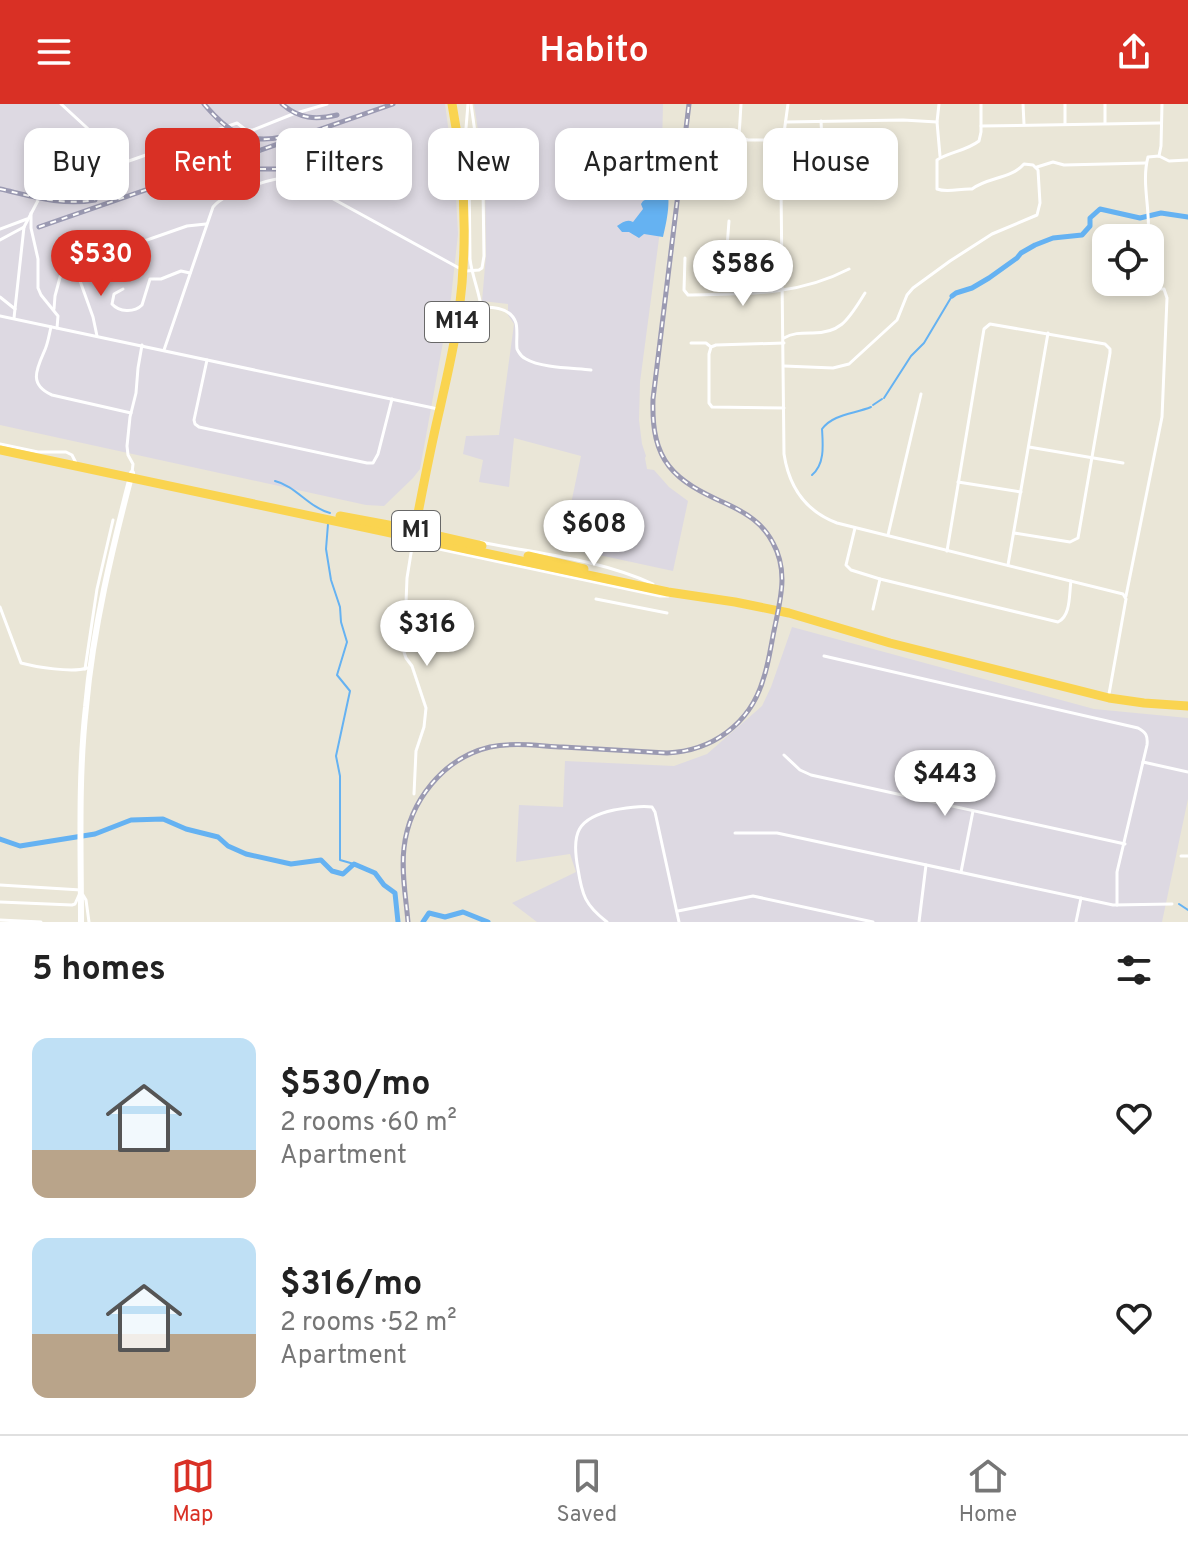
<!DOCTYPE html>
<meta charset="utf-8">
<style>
body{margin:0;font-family:Overpass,sans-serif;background:#f6f6f6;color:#222;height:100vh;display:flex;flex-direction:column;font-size:30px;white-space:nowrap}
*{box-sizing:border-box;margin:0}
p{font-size:26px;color:#767676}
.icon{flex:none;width:44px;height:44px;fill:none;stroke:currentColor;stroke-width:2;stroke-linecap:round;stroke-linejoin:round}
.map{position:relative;height:818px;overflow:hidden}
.drawer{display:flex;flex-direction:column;background:#fff;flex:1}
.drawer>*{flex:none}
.top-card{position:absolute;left:24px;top:24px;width:1140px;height:72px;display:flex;gap:16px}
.controls{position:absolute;left:1092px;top:120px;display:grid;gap:16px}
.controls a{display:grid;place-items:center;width:72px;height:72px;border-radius:16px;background:#fff;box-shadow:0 4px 12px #0003;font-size:40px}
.price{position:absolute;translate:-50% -68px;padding:0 18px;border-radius:28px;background:#fff;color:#222;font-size:26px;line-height:52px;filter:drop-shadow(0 2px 4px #0008)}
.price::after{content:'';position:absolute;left:50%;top:48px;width:24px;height:18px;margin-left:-12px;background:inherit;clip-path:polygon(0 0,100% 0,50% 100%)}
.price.selected{background:#d93025;color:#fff}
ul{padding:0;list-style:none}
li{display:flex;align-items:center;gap:24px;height:200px;padding:0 32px}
li span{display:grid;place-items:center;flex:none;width:224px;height:160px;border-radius:16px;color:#555}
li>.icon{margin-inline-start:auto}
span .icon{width:96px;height:96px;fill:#fffc;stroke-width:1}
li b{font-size:34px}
h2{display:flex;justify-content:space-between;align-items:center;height:96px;padding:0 32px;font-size:34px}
.tag{padding:0 28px;border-radius:16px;background:#fff;box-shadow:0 4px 12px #0003;font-size:28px;line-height:72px}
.tag.selected{background:#d93025;color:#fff}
header{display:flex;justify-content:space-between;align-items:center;height:104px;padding:0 32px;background:#d93025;color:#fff;font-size:36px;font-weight:600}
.tab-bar{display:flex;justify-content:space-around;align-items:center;height:112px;border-top:2px solid #e0e0e0;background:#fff;font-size:22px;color:#767676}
.tab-bar a{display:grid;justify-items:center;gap:4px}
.tab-bar .selected{color:#d93025}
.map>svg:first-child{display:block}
</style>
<header><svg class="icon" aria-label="menu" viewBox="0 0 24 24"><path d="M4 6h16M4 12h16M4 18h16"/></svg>Habito<svg class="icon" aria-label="share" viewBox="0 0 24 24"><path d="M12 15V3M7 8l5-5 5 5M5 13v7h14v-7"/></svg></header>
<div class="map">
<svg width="1188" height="818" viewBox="0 0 1188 818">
<rect width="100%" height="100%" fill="#eae6d7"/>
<g fill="#ddd9e2">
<polygon points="0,0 445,0 455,74 458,130 451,194 420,365 413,374 384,402 366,401 0,321"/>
<polygon points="474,0 663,0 660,127 640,278 639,316 642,340 646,352 645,354 647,365 654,366 669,383 688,397 673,467 562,443 581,352 514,334 509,383 479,378 483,356 463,350 466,332 499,331 514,220 508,211 508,200 482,197 486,151 485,72"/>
<polygon points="792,523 1094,605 1188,614 1188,695 1162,818 537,818 512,799 576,768 570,750 516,758 519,701 563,703 565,657 674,662 707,650 762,602 771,583"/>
</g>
<path fill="#65b2f2" d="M665,78C672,94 667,116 663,133L644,130L639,134L629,128H622L617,122C623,118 627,115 633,118L643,105L641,100L643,97L656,90Z"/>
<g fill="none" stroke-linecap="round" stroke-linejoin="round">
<g stroke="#65b2f2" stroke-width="2">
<polyline points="884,294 911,252 924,239 952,192"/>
<polyline points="873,301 882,295"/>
<path d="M812,371C825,360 823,341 822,325C833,310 854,310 871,303"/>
<path d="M275,377C296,382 308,403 330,409"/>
<polyline points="328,420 326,445 331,476 340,503 341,518 347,538 337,571 350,587 336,652 340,672 340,756 354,760"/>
<polyline points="1179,800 1188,806"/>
</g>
<g stroke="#65b2f2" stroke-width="5">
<polyline points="952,192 956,189 972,184 989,174 1017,154 1021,149 1035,141 1053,134 1082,131 1090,122 1090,114 1100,105 1140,114 1161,109 1188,113"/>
<polyline points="0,735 20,742 95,730 131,716 163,715 186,725 218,733 228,742 246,750 291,760 321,756 332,767 343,770 354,760 375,769 384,781 395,789 398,818"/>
<polyline points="423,818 429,809 445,813 463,808 488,818"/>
</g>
<g stroke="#fff" stroke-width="3">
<polyline points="61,0 123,57 126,58 237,19 246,26 253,26 293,10 327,0"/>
<path d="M468,0L466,24L469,63L470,155C472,172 479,187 481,203"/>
<polyline points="741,0 739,33 748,36 783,36"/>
<path d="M788,0L783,36L786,48L781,84L784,350C789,383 805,407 837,419L1123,490L1126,495L1109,590"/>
<polyline points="939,0 937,18 940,52"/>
<polyline points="1023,0 1024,20"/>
<polyline points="1065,0 1065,20"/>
<polyline points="1105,0 1105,19"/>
<polyline points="821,17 823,58 864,61"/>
<polyline points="787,18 903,16 937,18"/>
<polyline points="981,22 1160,19"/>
<polyline points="1159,52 1161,42 1162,0"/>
<polyline points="1037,63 1053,58 1064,61 1146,59"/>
<polyline points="31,109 31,124 38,155 38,184 41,191 58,212 57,224"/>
<polyline points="729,117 727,143 732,147 783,148"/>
<polyline points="0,125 27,115"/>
<path d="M1148,134C1151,107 1141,79 1148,53L1159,52L1169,57L1188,56"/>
<polyline points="0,136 24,123"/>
<path d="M685,154L684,186L688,191C745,190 797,192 849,165"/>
<polyline points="75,163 93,213 97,232"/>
<polyline points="466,167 479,166 482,164 484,152 483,85 471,0"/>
<path d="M123,185L114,190L112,200C119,208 134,209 142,201L150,175H161L181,167L190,169"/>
<polyline points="0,193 15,205"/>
<path d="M463,204C480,204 509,198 516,219C518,227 516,237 517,245C520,250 520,252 526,255C541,264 573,264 591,266"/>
<polyline points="54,205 55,192 62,166 75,163 87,157 187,122 206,120"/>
<polyline points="0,212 438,305"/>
<polyline points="14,214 24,123 43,87"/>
<path d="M51,223C49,231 48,240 44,248C36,266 29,281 52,291L131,309"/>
<path d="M784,234C792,229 801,229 810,229C842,230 849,214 865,189"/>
<polyline points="691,239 706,239 711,243"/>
<path d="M164,246L213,103C224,89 277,71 295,74L459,164"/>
<polyline points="207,256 194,316 195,320 199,323 367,359 373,359 378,350 392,295"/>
<path d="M784,262L833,264L849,260L897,216L907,191L913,184L950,157L992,130L1037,111L1040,99L1038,66L1033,61L1024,60C1011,75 988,73 972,85C961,84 948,89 937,85V56C949,48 966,47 979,37L981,28V0"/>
<polyline points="784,304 712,303 709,299 709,250 711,243 716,241 784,239"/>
<polyline points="0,340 38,348 66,348 72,351 76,359"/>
<polyline points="1029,343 1123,359"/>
<polyline points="132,369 133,360 128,351 127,342 130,313 136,289 138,264 142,241"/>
<polyline points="958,378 1021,388"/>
<polyline points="420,422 435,427"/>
<path d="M855,424L846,461L851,466L880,475L1058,518C1071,512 1069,490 1071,477"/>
<polyline points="888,431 921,290"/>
<polyline points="413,437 407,474 404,548 406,554 412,562 426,604 424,623 416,647 414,690"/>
<path d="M481,438C539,450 598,455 653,480"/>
<polyline points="429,441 439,445 660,492 668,492"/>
<polyline points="947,447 984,225 990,220 1105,240 1110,245 1110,249 1078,434 1070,438 1014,429"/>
<polyline points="1008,461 1048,229"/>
<polyline points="1126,492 1162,313 1167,194 1164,185 1148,185 1147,178"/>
<polyline points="596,495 667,509"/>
<path d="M0,503L21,559C36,563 72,569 87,564"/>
<polyline points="873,505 880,475"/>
<path d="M824,552L1138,624C1146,628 1148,632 1147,641L1117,768V801"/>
<polyline points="85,565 97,485 113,416"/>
<polyline points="784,651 800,666 811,671 1125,740"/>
<polyline points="1143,658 1188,668"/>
<polyline points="735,729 777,729 1113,801 1172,800"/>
<polyline points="1181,752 1188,752"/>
<polyline points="961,768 973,707"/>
<polyline points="0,781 81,786"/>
<polyline points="83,791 86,796 89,818"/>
<polyline points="0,798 72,801 75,800 79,791"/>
<polyline points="678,807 753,792 873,818"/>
<polyline points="0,816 41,818"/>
<path d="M607,818C585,801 582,791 578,765C571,729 577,714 614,706C626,704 639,701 652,703L655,708L679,818"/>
<polyline points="919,818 926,761"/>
<polyline points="1076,818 1081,794"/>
</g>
<path stroke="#fff" stroke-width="6" d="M81,818C81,747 78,674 86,603C93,524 112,445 132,369"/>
<g stroke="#fad450" stroke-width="9">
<polyline points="0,346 668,488 735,498 789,509 890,539 1109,594 1144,599 1188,602"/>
<polyline points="340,412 399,423 482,442"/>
<path d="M414,430C422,388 430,346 440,304C447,272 455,240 459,208C468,138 465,68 452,0"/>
<polyline points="528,452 584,465"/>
</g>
<defs>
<g id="rail">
<path d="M204,0C226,26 245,41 282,33"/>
<path d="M282,0C299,15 316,16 337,11"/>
<polyline points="178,52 211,41 248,37"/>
<polyline points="224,65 280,65 357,39"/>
<path d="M0,85C31,92 62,102 95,96"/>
<polyline points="39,123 393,0"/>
<path d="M408,818C406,794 401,768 404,744C409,698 443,654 490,643C514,638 539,642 563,643C598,645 633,647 667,649C712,647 750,620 763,576C769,559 771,540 775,522C781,493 788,466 773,439C763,419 746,409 727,400C673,376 651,358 653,295L689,0"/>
</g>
</defs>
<use href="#rail" stroke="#9b9ab2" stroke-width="5"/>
<use href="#rail" stroke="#fff" stroke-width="2" stroke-dasharray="6" stroke-linecap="butt"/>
</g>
<g text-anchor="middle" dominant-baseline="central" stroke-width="8" stroke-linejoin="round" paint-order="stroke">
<g fill="#fff" stroke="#686868" stroke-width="2">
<rect x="425" y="198" width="64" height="40" rx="6"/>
<rect x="392" y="407" width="48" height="40" rx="6"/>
</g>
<g font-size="24" font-weight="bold" fill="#272727">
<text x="457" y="218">M14</text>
<text x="416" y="427">M1</text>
</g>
</g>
</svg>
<div class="controls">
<a><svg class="icon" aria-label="locate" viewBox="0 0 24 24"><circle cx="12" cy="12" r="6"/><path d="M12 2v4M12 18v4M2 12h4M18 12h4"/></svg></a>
</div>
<b class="price selected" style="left:101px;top:194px">$530</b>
<b class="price" style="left:743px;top:204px">$586</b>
<b class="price" style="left:594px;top:464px">$608</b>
<b class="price" style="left:427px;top:564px">$316</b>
<b class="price" style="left:945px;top:714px">$443</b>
<div class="top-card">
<a class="tag">Buy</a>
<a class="tag selected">Rent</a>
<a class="tag">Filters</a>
<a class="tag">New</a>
<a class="tag">Apartment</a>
<a class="tag">House</a>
</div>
</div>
<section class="drawer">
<h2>5 homes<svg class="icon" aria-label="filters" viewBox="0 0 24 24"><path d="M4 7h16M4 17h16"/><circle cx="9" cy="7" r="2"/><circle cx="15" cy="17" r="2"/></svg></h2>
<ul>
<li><span style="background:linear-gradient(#bfe0f5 70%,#b9a48a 0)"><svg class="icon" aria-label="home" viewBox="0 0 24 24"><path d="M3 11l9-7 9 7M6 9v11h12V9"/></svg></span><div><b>$530/mo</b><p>2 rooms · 60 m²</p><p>Apartment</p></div><svg class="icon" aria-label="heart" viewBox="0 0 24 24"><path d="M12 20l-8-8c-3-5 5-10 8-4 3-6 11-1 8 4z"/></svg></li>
<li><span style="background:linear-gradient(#bfe0f5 60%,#b9a48a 0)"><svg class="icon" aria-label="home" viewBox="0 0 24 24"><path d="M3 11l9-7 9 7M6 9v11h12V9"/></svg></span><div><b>$316/mo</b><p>2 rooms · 52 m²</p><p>Apartment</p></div><svg class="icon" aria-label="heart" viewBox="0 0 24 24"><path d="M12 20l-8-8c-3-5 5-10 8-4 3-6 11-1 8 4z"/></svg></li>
</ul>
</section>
<nav class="tab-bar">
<a class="selected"><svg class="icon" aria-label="map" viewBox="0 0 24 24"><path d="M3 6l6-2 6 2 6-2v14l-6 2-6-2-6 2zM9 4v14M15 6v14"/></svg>Map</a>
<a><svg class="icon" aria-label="saved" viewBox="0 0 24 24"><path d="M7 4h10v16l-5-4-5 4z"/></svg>Saved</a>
<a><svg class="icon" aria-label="home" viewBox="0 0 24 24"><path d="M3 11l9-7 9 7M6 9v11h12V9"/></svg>Home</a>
</nav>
